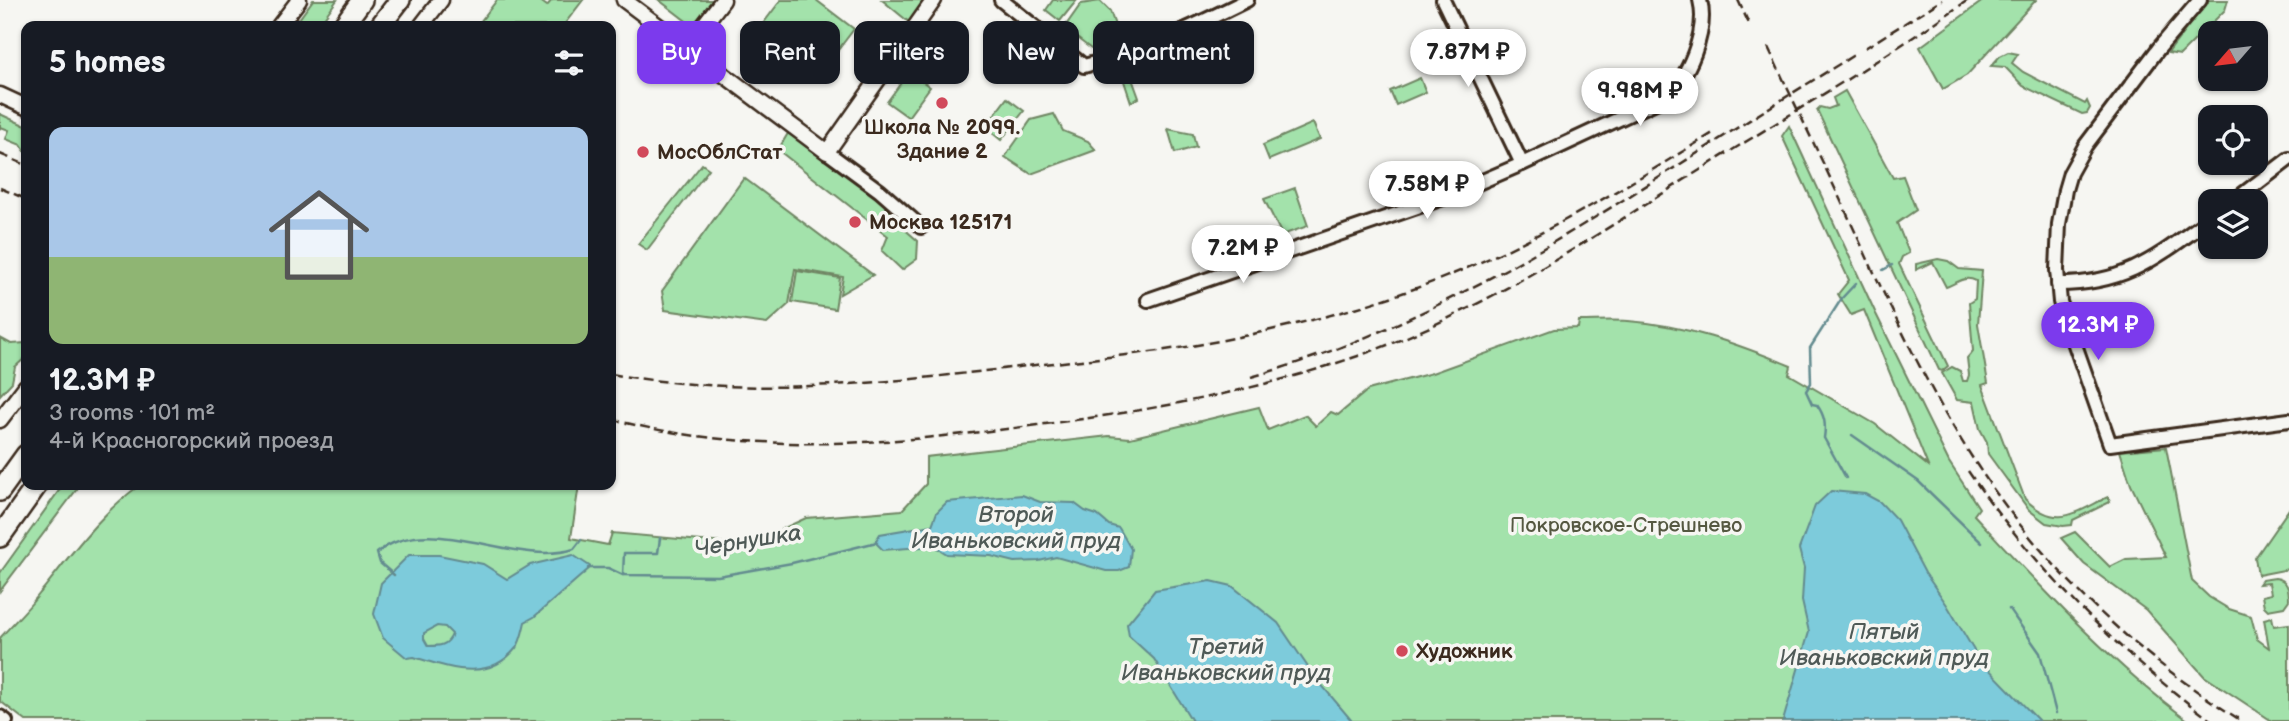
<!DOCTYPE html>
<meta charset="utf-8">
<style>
body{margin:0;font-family:"Balsamiq Sans",sans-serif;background:#242831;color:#f1f3f6;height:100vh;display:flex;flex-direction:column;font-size:26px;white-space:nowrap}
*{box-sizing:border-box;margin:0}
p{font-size:23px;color:#9ea1a6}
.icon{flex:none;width:38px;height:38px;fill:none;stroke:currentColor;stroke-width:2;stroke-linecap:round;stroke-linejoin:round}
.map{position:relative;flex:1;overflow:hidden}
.details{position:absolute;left:21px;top:21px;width:595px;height:469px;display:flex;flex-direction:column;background:#171b24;border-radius:14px;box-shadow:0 2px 5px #0004}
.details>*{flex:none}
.top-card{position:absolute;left:637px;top:21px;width:665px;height:63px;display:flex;gap:14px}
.needle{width:46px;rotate:242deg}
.controls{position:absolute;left:2198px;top:21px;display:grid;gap:14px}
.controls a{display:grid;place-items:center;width:70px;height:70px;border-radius:14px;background:#171b24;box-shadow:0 2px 5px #0004;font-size:35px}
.price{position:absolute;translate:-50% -60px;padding:0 16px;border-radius:24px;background:#fff;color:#222;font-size:23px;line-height:46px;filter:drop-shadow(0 2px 4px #0008)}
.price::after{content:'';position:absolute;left:50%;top:42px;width:21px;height:16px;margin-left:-10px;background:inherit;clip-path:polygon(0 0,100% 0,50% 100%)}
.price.selected{background:#7c3aed;color:#fff}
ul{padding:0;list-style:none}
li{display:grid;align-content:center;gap:14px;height:371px;padding:0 28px}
li span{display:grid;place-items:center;height:217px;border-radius:14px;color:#555}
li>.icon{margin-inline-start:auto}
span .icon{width:126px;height:126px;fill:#fffc;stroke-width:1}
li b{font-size:30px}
h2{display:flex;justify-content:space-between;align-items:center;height:84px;padding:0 28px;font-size:30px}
.pill{padding:0 24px;border-radius:14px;background:#171b24;box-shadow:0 2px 5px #0004;font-size:24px;line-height:63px}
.pill.selected{background:#7c3aed;color:#fff}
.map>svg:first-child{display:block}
</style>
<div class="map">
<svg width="2289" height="721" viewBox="0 0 2289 721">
<rect width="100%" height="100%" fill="#f6f6f2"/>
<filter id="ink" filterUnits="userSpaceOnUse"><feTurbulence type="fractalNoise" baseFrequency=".0143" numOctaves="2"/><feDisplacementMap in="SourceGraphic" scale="14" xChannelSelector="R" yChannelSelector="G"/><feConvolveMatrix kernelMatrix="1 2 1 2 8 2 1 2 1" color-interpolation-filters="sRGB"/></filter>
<g filter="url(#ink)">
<g fill="#a3e2ab" stroke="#6f8664" stroke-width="2">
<polygon points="313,0 337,0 318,26 294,26"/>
<polygon points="497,0 539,0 547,6 552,0 583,0 563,26 477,26"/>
<polygon points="659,0 715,0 694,27"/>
<polygon points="781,0 816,0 854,29 819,75 759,29"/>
<polygon points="882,0 926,0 910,23"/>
<polygon points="1053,0 1077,0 1060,21 1046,10"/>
<polygon points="1984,0 2036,0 1967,75 1943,89 1920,47"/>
<polygon points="2208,0 2228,0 2225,10 2180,55 2168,53"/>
<polygon points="1100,1 1110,11 1120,40 1091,49 1064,28 1081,4"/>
<polygon points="2008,52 2018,54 2012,63 2023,72 2085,104 2087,101 2090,108 2087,113 2082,114 2023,86 2005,67 1991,66 2000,56"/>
<polygon points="1120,60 1126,62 1139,98 1131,102 1122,75 1112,72 1102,76 1101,67"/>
<polygon points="909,72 930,87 908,117 887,102"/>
<polygon points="1420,78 1426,92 1396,105 1390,91"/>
<polygon points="1845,91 1893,178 1903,176 1916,210 1897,223 1909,253 1902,257 1899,264 1948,366 1942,371 1939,370 1817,110 1820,107 1828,109 1836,106 1833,98"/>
<polygon points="1007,98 1024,111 1001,140 985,127"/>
<polygon points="0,114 26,126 26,153 21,145 6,139 9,130 1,127 0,129"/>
<polygon points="1054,114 1063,131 1088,141 1096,150 1031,174 1005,157 1031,120"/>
<polygon points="1313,123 1320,139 1269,160 1263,145"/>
<path d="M1789,126L1876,314L1949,462L1979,508L1974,515C2042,588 2109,662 2189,721H26L0,701V638C13,623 28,609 40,593C71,555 99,514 140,485H579L571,538L608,545L612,533L747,545L806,518L902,510L926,484V457L1109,436L1130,438L1259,407L1268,430L1305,415L1316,426L1331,412L1338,415L1368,390L1432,373L1554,329L1578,328L1579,321C1595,321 1612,320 1628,321C1685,325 1738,344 1791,366L1789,374L1875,424L1928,466L1864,310L1851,315L1838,294L1849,280L1782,136Z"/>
<polygon points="1168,129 1193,134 1196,147 1175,153"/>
<polygon points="790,130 888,204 901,226 918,241 917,259 902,270 882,251 888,236 778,150"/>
<polygon points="702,164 709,169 647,250 638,244"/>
<polygon points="744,178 873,275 840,294 843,277 795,269 789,304 767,324 665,310 662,291"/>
<polygon points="1295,188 1308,226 1282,235 1264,199"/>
<path d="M1938,259L1948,261L1959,269L1982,271L1978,324L1988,383L1982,385L2025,499C2057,530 2074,513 2108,497L2110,502L2073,520L2072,525L2063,526L2046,523L2029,510L1988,454L1987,442L1980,429L1974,402L1957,400L1942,373L1952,367L1960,371L1963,381H1967L1969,375L1967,358L1973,351L1969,303L1975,299L1976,281C1964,275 1957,283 1946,287L1933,262L1916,270V264Z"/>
<polygon points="797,271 840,278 835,309 792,302"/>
<polygon points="0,338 11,344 26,343 26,357 15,367 12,382 0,395"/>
<polygon points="2166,447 2192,581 2209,597 2229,609 2251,616 2257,639 2269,648 2264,619 2272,617 2274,626 2289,624 2289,721 2272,721 2204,676 2146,610 2084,564 2061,538 2075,532 2110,567 2126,559 2166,557 2131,485 2120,451"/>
<polygon points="63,485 80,485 0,591 0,573"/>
<polygon points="2289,509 2289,569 2258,575 2255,558"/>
<path d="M2275,578C2288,579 2289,590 2289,600L2284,607L2268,610L2264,606L2262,596L2271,594L2269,583L2259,584L2262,580Z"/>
</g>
<g fill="#7dcbdb" stroke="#638b8f" stroke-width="2" fill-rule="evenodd">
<polygon points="1831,491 1865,494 1880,502 1897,520 1925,573 1947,605 1979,659 2039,721 1783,721 1809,632 1802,601 1804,568 1799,549 1815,506"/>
<polygon points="1022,495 1040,502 1074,503 1085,511 1097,515 1109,525 1119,528 1131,549 1129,567 1119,571 1106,571 1056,557 1039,561 1015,562 991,556 947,554 934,546 883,550 875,542 880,534 932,525 937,512 947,502"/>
<path d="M409,555H439L483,564L507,579L530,565L573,555L591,567L534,617L525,622C523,630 521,642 516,648C488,683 450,668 414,657L407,658L383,638L374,614L381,583ZM437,626L445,627L452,634C448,646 439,646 428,646L424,639V633Z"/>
<polygon points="1211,581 1232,586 1278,623 1314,676 1352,721 1192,721 1154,659 1129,636 1127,624 1155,590"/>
</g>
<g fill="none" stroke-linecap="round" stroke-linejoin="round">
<g stroke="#638b8f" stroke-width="2.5">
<polyline points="1883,270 1892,265"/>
<polyline points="1852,435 1918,481 1982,543"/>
<path d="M1846,478L1824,438C1826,425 1825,416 1817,405L1812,404L1806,391L1811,383L1810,348L1842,298L1856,283"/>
<polyline points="588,568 608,568 623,575 718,576 792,563 877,542"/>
<path d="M394,575L380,563L377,553C430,509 513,568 574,549L581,540"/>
<polyline points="623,575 624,553 658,553 660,538"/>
<polyline points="2009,609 2040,653 2056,713"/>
</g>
<defs>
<g id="minor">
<path d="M1001,0L1084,66C1140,52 1195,26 1247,0"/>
<polyline points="1443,0 1522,164"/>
<polyline points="2200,0 2159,48 2085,146 2070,173 2065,190 2059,224 2057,270 2060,302 2110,444 2289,420"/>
<polyline points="827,152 880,191 921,227"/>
<polyline points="2234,201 2289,159"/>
<path d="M2058,284C2127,284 2157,257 2210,219"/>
<path d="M1148,300L1443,198L1522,164L1664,98C1689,78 1708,31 1700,0"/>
<polyline points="0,717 6,721"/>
</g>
<g id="tertiary">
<polyline points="624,0 827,152 934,0"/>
<polyline points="279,26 299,0"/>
<polyline points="421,26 441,0"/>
<polyline points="687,47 723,0"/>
<polyline points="0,95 26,107"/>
<polyline points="0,420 26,386"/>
</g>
<g id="primary">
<polyline points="343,26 362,0"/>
<polyline points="380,26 400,0"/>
<polyline points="0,491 26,455"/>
<polyline points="0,537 37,485"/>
</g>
</defs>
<use href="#minor" stroke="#3b2a1e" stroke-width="18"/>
<use href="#tertiary" stroke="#3b2a1e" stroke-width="19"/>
<use href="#primary" stroke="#3b2a1e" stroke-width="24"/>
<use href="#minor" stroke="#f6f6f2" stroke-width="12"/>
<use href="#tertiary" stroke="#f6f6f2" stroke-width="14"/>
<use href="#primary" stroke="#f6f6f2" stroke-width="19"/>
<g stroke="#3b2a1e" stroke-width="2.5" stroke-dasharray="10 5" stroke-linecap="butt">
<polyline points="1738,0 1750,26"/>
<path d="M1768,47C1796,107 1825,166 1852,225C1890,307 1927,389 1977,465C2045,569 2137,656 2242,721"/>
<polyline points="1865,48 1942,0"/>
<polyline points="0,154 26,165"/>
<polyline points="0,188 26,199"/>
<path d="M611,374C744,397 869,385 1002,369C1065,361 1130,356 1192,346C1264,333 1336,316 1405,292C1514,255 1615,193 1713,133"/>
<path d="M1251,377C1444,323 1600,214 1767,109C1797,90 1827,72 1857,53"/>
<path d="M611,419C738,453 869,446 998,430C1123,415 1239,397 1358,356C1481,313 1591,238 1700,170C1790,114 1881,61 1968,0"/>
<path d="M1968,471C2035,568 2117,652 2212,721"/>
</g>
</g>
</g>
<g fill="#d1495b" stroke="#f6f6f2" stroke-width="2.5">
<circle cx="942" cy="103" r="7"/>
<circle cx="643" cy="152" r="7"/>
<circle cx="855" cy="222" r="7"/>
<circle cx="1402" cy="651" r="7"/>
</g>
<g text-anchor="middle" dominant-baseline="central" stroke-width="7" stroke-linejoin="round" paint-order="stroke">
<g font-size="21" font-weight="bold" fill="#3b2a1e" stroke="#f6f6f2" text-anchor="start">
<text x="942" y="127" text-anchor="middle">Школа № 2099.<tspan x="942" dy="24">Здание 2</tspan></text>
<text x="657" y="152">МосОблСтат</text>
<text x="869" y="222">Москва 125171</text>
<text x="1416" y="651">Художник</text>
</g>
<g font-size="21" fill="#555841" stroke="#f6f6f2">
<text x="1626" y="525">Покровское-Стрешнево</text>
</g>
<g font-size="23" font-style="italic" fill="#4f5a57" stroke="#f6f6f2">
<text x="1016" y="515">Второй<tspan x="1016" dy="26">Иваньковский пруд</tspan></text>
<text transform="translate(748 541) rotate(-9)">Чернушка</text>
<text x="1884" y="632">Пятый<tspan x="1884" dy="26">Иваньковский пруд</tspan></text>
<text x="1226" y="647">Третий<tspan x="1226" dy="26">Иваньковский пруд</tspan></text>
</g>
</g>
</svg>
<div class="controls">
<a><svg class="needle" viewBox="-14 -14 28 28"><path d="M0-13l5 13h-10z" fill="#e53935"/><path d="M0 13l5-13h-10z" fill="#9ea1a6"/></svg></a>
<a><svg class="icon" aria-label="locate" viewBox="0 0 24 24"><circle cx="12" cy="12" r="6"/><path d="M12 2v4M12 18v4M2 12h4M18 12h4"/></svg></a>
<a><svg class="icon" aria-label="layers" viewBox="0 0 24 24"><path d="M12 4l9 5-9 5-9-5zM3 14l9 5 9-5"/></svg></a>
</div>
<b class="price" style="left:1468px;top:89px">7.87M ₽</b>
<b class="price" style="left:1640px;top:128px">9.98M ₽</b>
<b class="price" style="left:1427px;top:221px">7.58M ₽</b>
<b class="price" style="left:1243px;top:285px">7.2M ₽</b>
<b class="price selected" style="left:2098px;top:362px">12.3M ₽</b>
<div class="top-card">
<a class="pill selected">Buy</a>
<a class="pill">Rent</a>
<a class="pill">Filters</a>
<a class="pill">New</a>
<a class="pill">Apartment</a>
</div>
<section class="details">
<h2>5 homes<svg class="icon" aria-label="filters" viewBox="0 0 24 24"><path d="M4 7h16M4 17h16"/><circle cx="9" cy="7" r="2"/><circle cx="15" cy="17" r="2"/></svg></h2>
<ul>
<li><span style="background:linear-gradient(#a9c7e8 60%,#8fb573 0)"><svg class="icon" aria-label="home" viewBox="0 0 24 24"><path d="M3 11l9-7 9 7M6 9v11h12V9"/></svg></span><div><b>12.3M ₽</b><p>3 rooms · 101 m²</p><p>4-й Красногорский проезд</p></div></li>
</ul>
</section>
</div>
